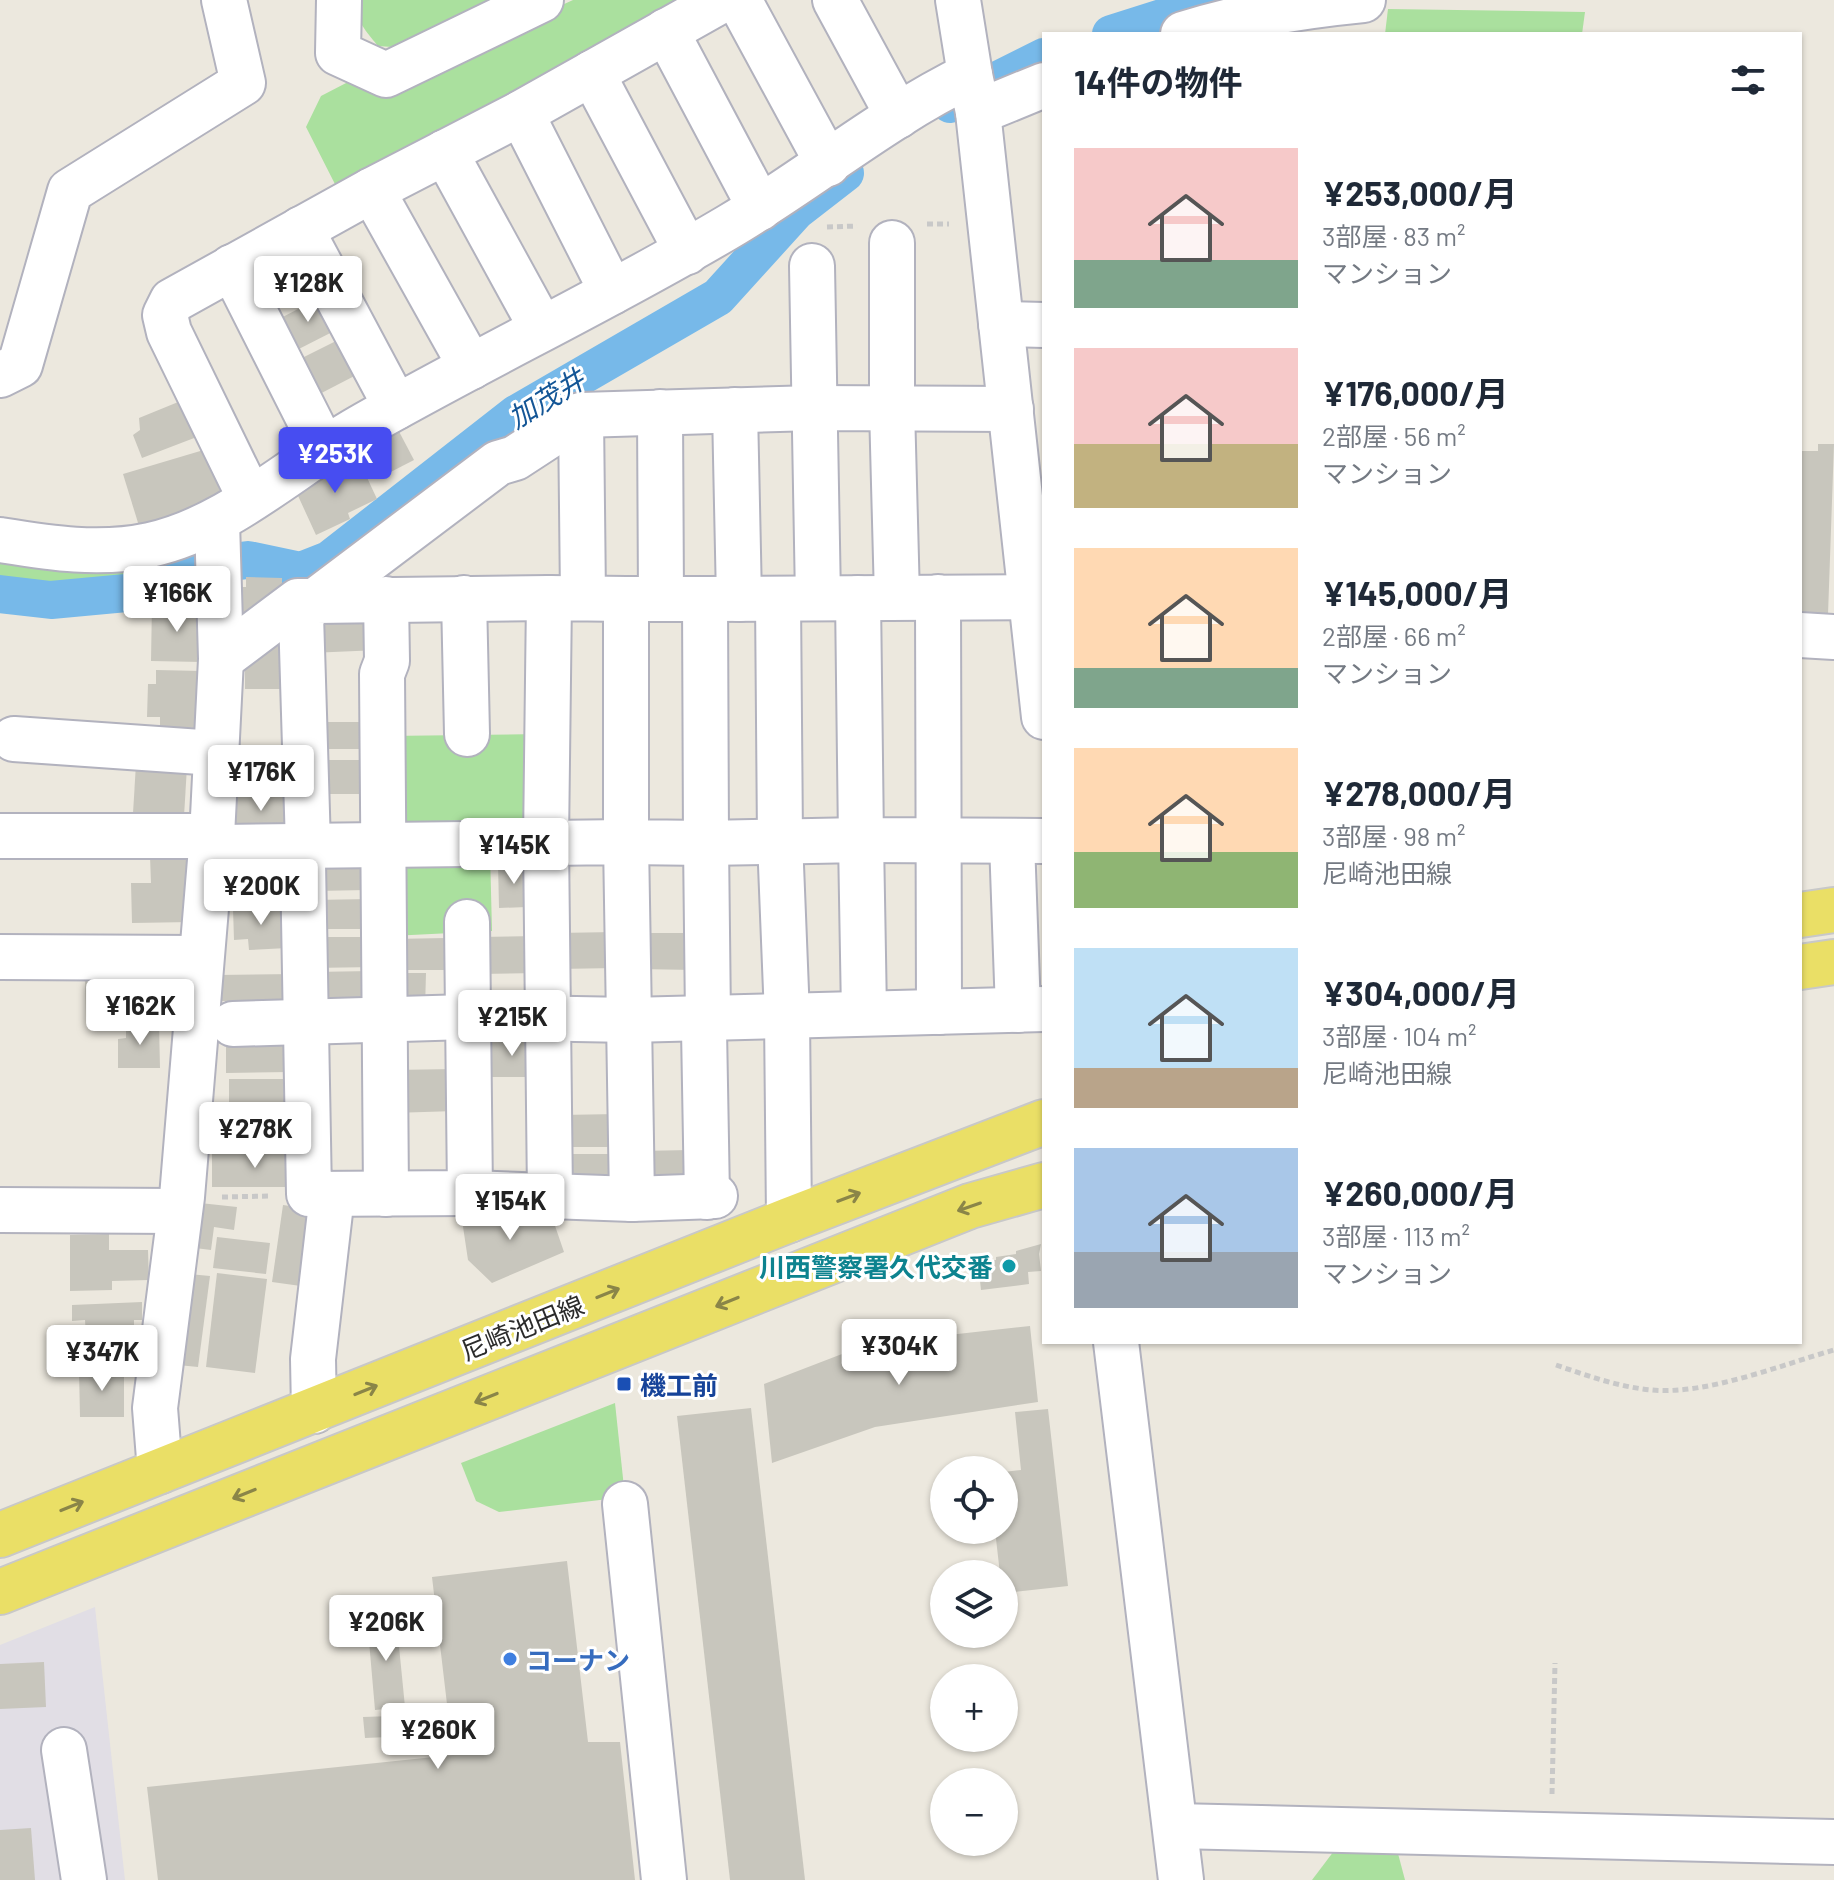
<!DOCTYPE html>
<html lang="ja">
<meta charset="utf-8">
<style>
body{margin:0;font-family:Barlow,"Noto Sans JP",sans-serif;background:#f6f6f7;color:#1f2937;height:100vh;display:flex;flex-direction:column;font-size:30px;white-space:nowrap}
*{box-sizing:border-box;margin:0}
p{font-size:26px;color:#747a83}
.icon{flex:none;width:44px;height:44px;fill:none;stroke:currentColor;stroke-width:2;stroke-linecap:round;stroke-linejoin:round}
.map{position:relative;flex:1;overflow:hidden}
.drawer{position:absolute;left:1042px;top:32px;width:760px;height:1312px;display:flex;flex-direction:column;background:#fff;border-radius:0px;box-shadow:0 2px 6px #0004}
.drawer>*{flex:none}
.fabs{position:absolute;left:930px;top:1456px;display:grid;gap:16px}
.fabs a{display:grid;place-items:center;width:88px;height:88px;border-radius:50%;background:#fff;box-shadow:0 2px 6px #0004;font-size:40px}
.price{position:absolute;translate:-50% -68px;padding:0 18px;border-radius:8px;background:#fff;color:#222;font-size:26px;line-height:52px;filter:drop-shadow(0 2px 4px #0008)}
.price::after{content:'';position:absolute;left:50%;top:48px;width:24px;height:18px;margin-left:-12px;background:inherit;clip-path:polygon(0 0,100% 0,50% 100%)}
.price.selected{background:#474df1;color:#fff}
ul{padding:0;list-style:none}
li{display:flex;align-items:center;gap:24px;height:200px;padding:0 32px}
li span{display:grid;place-items:center;flex:none;width:224px;height:160px;border-radius:0px;color:#555}
li>.icon{margin-inline-start:auto}
span .icon{width:96px;height:96px;fill:#fffc;stroke-width:1}
li b{font-size:34px}
h2{display:flex;justify-content:space-between;align-items:center;height:96px;padding:0 32px;font-size:34px}
.map>svg:first-child{display:block}
</style>
<div class="map">
<svg width="1834" height="1880" viewBox="0 0 1834 1880">
<rect width="100%" height="100%" fill="#ece8de"/>
<polygon fill="#e1dee5" points="95,1607 125,1880 0,1880 0,1645"/>
<g fill="#aae09e">
<path d="M358,0H521L406,48L378,46C368,33 352,18 358,0Z"/>
<polygon points="573,0 691,0 339,192 306,127 321,96 348,82 381,88"/>
<polygon points="1388,9 1585,12 1582,34 1385,34"/>
<polygon points="200,542 210,573 155,599 57,610 0,605 0,548"/>
<polygon points="540,734 541,835 389,839 387,736"/>
<polygon points="490,852 492,931 391,936 389,855"/>
<polygon points="615,1403 625,1497 499,1512 476,1501 461,1463"/>
<polygon points="1340,1843 1396,1846 1405,1880 1312,1880"/>
</g>
<g fill="none" stroke-linecap="round" stroke-linejoin="round">
<g stroke="#77b9e9" stroke-width="38">
<polyline points="1111,34 1219,0"/>
<polyline points="950,104 1044,57"/>
<polyline points="0,594 51,600 137,592 207,565 248,560 301,571 329,560 516,414 718,297 796,211 845,173"/>
</g>
</g>
<g fill="#c8c6bd">
<polygon points="325,295 342,327 291,353 275,321"/>
<polygon points="346,336 364,371 308,400 290,364"/>
<polygon points="188,398 202,435 142,458 133,435 140,430 139,418"/>
<polygon points="394,422 414,460 377,479 358,440"/>
<polygon points="1818,444 1834,444 1828,615 1800,614 1800,451 1818,451"/>
<polygon points="207,449 223,501 139,526 123,474"/>
<polygon points="357,456 377,499 348,513 350,519 316,535 294,487"/>
<polygon points="246,577 282,578 282,593 233,622 234,587 246,587"/>
<polygon points="152,603 188,605 187,616 209,617 202,662 151,661"/>
<polygon points="378,612 379,650 310,653 318,614"/>
<polygon points="294,634 294,689 245,689 245,662 256,662 255,649"/>
<polygon points="156,670 202,671 201,728 160,727 160,717 147,717 148,684 156,684"/>
<polygon points="318,722 363,722 364,749 318,749"/>
<polygon points="317,760 369,760 368,794 317,794"/>
<polygon points="136,764 187,767 184,816 133,813"/>
<polygon points="225,793 298,795 297,833 224,830"/>
<polygon points="191,855 192,922 132,923 131,883 151,883 150,856"/>
<polygon points="366,859 367,890 316,891 315,861"/>
<polygon points="498,863 523,863 523,873 534,873 527,907 499,908"/>
<polygon points="370,899 370,929 314,929 313,900"/>
<polygon points="286,906 287,948 249,950 248,939 234,940 233,908"/>
<polygon points="616,932 617,968 557,969 556,933"/>
<polygon points="637,933 695,933 695,970 637,969"/>
<polygon points="539,936 539,973 479,974 478,937"/>
<polygon points="311,937 375,937 376,967 311,968"/>
<polygon points="447,938 447,970 391,970 391,939"/>
<polygon points="372,971 372,1005 313,1005 313,972"/>
<polygon points="390,973 426,973 425,1009 390,1009"/>
<polygon points="296,974 296,1012 225,1013 225,1001 218,1001 217,975"/>
<polygon points="127,975 127,986 172,986 172,1016 86,1017 85,976"/>
<polygon points="159,1024 160,1068 118,1068 118,1039 126,1038 126,1025"/>
<polygon points="485,1039 540,1040 539,1077 484,1077"/>
<polygon points="226,1044 291,1044 290,1072 226,1073"/>
<polygon points="455,1069 456,1111 392,1113 392,1070"/>
<rect x="229" y="1079" width="62" height="37"/>
<polygon points="618,1114 618,1147 561,1147 560,1115"/>
<polygon points="690,1150 691,1184 641,1185 640,1151"/>
<polygon points="212,1152 298,1153 297,1187 212,1187"/>
<polygon points="559,1154 611,1154 610,1183 559,1183"/>
<polygon points="200,1203 237,1207 234,1230 214,1227 211,1250 195,1248"/>
<polygon points="283,1205 319,1210 308,1287 272,1282"/>
<polygon points="509,1208 552,1217 564,1252 492,1283 468,1260 462,1220 472,1215 476,1223"/>
<polygon points="109,1234 109,1250 148,1250 149,1280 112,1281 112,1290 70,1291 70,1235"/>
<polygon points="217,1237 270,1243 266,1274 213,1268"/>
<polygon points="1041,1244 1039,1254 1041,1271 1028,1272 1029,1284 981,1290 978,1262 996,1260 996,1257 1016,1254 1016,1251"/>
<polygon points="217,1273 267,1279 255,1373 206,1367"/>
<polygon points="189,1274 210,1276 198,1367 178,1365"/>
<polygon points="142,1302 142,1320 134,1320 134,1335 86,1336 85,1320 72,1321 72,1305"/>
<polygon points="1030,1326 1038,1402 875,1427 772,1463 764,1384 868,1344"/>
<polygon points="79,1370 124,1370 124,1417 80,1417"/>
<polygon points="751,1408 805,1880 730,1880 677,1416"/>
<polygon points="1048,1409 1068,1586 1004,1593 1004,1574 1000,1574 995,1530 1004,1530 1004,1472 1021,1470 1015,1412"/>
<polygon points="567,1561 588,1742 620,1742 635,1880 158,1880 147,1787 453,1755 432,1577"/>
<polygon points="396,1616 405,1707 375,1710 367,1618"/>
<polygon points="44,1662 46,1707 0,1709 0,1664"/>
<polygon points="392,1716 392,1720 411,1719 412,1736 365,1738 363,1717"/>
<polygon points="31,1828 35,1880 0,1880 0,1830"/>
</g>
<g fill="none" stroke-linecap="round" stroke-linejoin="round">
<defs>
<g id="minor">
<polyline points="339,0 338,53 386,75 541,0"/>
<polyline points="739,0 828,164"/>
<polyline points="835,0 898,116"/>
<polyline points="958,0 970,75"/>
<polyline points="666,31 760,208"/>
<path d="M1183,34C1242,15 1302,6 1363,0"/>
<polyline points="592,73 687,252"/>
<polyline points="978,112 1044,717"/>
<polyline points="521,113 612,292"/>
<polyline points="445,152 541,327"/>
<polyline points="372,190 471,367"/>
<polyline points="301,229 396,407"/>
<polyline points="892,243 892,408 897,597"/>
<polyline points="812,266 818,598"/>
<polyline points="232,267 324,449"/>
<polyline points="1001,324 1044,325"/>
<polyline points="0,375 20,365 70,191 243,83 224,0"/>
<polyline points="735,410 739,599"/>
<polyline points="660,412 661,599"/>
<polyline points="581,415 583,598"/>
<polyline points="250,498 169,332 165,315 172,301 372,190 521,113 722,0"/>
<path d="M0,540C50,548 99,556 150,545C228,528 291,467 359,428C481,358 609,298 730,226C811,178 885,116 970,75L978,112L1044,85"/>
<polyline points="938,597 939,1012"/>
<polyline points="464,598 467,734"/>
<polyline points="858,598 861,840 1044,841"/>
<polyline points="626,599 705,599 706,843 861,840 864,1013"/>
<polyline points="705,599 1044,597"/>
<polyline points="778,599 780,840 787,1016 789,1220"/>
<polyline points="1800,635 1834,637"/>
<polyline points="221,659 298,601 315,601 498,463 515,458 581,415 814,408 1011,409"/>
<polyline points="14,739 215,753"/>
<polyline points="0,836 212,836 222,847 626,842 632,1199"/>
<polyline points="1012,842 1018,1010"/>
<polyline points="467,922 470,1193 309,1194 303,863 308,845 301,615 315,601 549,598"/>
<polyline points="0,957 201,958"/>
<polyline points="233,1024 467,1017 630,1020 1044,1009"/>
<polyline points="470,1193 632,1199 715,1196"/>
<polyline points="386,1194 382,674 387,661 386,599"/>
<polyline points="550,1195 546,842 549,598 626,599 626,842 706,843 708,1019 704,1029 707,1197"/>
<polyline points="0,1210 178,1211"/>
<polyline points="1116,1342 1181,1880"/>
<polyline points="314,1411 313,1359 332,1195"/>
<polyline points="160,1471 155,1408 182,1197 212,836 221,659 217,521"/>
<polyline points="625,1504 664,1880"/>
<polyline points="64,1750 84,1880"/>
<polyline points="1175,1826 1834,1842"/>
</g>
<g id="major">
<polyline points="1800,915 1834,910"/>
<polyline points="1800,967 1834,962"/>
<polyline points="0,1535 789,1220 1044,1122"/>
<polyline points="0,1592 970,1206 1044,1185"/>
</g>
</defs>
<use href="#minor" stroke="#b2b2be" stroke-width="48"/>
<use href="#major" stroke="#c8c8c8" stroke-width="48"/>
<g stroke="#c8c8c8" stroke-width="5" stroke-dasharray="6 4" stroke-linecap="butt">
<polyline points="927,224 949,224"/>
<polyline points="827,227 857,226"/>
<polyline points="222,1197 272,1196"/>
<path d="M1556,1365C1588,1376 1619,1387 1652,1390C1707,1395 1781,1365 1834,1350"/>
<polyline points="1552,1794 1555,1663"/>
</g>
<use href="#minor" stroke="#fff" stroke-width="44"/>
<use href="#major" stroke="#eadf66" stroke-width="44"/>
</g>
<defs><path id="oneway-shaft" d="M-6 0H5M1.5-3L5.5 0L1.5 3" fill="none" stroke-width="1.6" stroke-linecap="round" stroke-linejoin="round" transform="scale(2)"/></defs>
<g stroke="#8a8548">
<use href="#oneway-shaft" transform="translate(849 1197) rotate(-21)"/>
<use href="#oneway-shaft" transform="translate(969 1207) rotate(161)"/>
<use href="#oneway-shaft" transform="translate(608 1293) rotate(-22)"/>
<use href="#oneway-shaft" transform="translate(727 1302) rotate(158)"/>
<use href="#oneway-shaft" transform="translate(366 1390) rotate(-22)"/>
<use href="#oneway-shaft" transform="translate(486 1398) rotate(158)"/>
<use href="#oneway-shaft" transform="translate(244 1494) rotate(158)"/>
<use href="#oneway-shaft" transform="translate(72 1506) rotate(-22)"/>
</g>
<circle fill="#0f9aa8" stroke="#fff" stroke-width="3" cx="1009" cy="1266" r="8"/>
<rect fill="#1a4fb4" stroke="#fff" stroke-width="3" x="616" y="1376" width="16" height="16" rx="4"/>
<circle fill="#3f7fe0" stroke="#fff" stroke-width="3" cx="510" cy="1659" r="8"/>
<g text-anchor="middle" dominant-baseline="central" stroke-width="6" stroke-linejoin="round" paint-order="stroke">
<g font-size="26" font-weight="bold" fill="#0d838f" stroke="#fff" text-anchor="end">
<text x="993" y="1266">川西警察署久代交番</text>
</g>
<g font-size="26" fill="#2b2b2b" stroke="#fff">
<text transform="translate(522 1327) rotate(-22)">尼崎池田線</text>
</g>
<g font-size="26" font-weight="bold" fill="#164399" stroke="#fff" text-anchor="start">
<text x="640" y="1384">機工前</text>
</g>
<g font-size="26" font-weight="bold" fill="#366cbe" stroke="#fff" text-anchor="start">
<text x="526" y="1659">コーナン</text>
</g>
<g font-size="28" font-style="italic" fill="#145696" stroke="#fff">
<text transform="translate(546 398) rotate(-32)">加茂井</text>
</g>
</g>
</svg>
<div class="fabs">
<a><svg class="icon" aria-label="locate" viewBox="0 0 24 24"><circle cx="12" cy="12" r="6"/><path d="M12 2v4M12 18v4M2 12h4M18 12h4"/></svg></a>
<a><svg class="icon" aria-label="layers" viewBox="0 0 24 24"><path d="M12 4l9 5-9 5-9-5zM3 14l9 5 9-5"/></svg></a>
<a>+</a>
<a>−</a>
</div>
<b class="price" style="left:308px;top:324px">¥128K</b>
<b class="price selected" style="left:335px;top:495px">¥253K</b>
<b class="price" style="left:177px;top:634px">¥166K</b>
<b class="price" style="left:261px;top:813px">¥176K</b>
<b class="price" style="left:514px;top:886px">¥145K</b>
<b class="price" style="left:261px;top:927px">¥200K</b>
<b class="price" style="left:140px;top:1047px">¥162K</b>
<b class="price" style="left:512px;top:1058px">¥215K</b>
<b class="price" style="left:255px;top:1170px">¥278K</b>
<b class="price" style="left:510px;top:1242px">¥154K</b>
<b class="price" style="left:899px;top:1387px">¥304K</b>
<b class="price" style="left:102px;top:1393px">¥347K</b>
<b class="price" style="left:386px;top:1663px">¥206K</b>
<b class="price" style="left:438px;top:1771px">¥260K</b>
<section class="drawer">
<h2>14件の物件<svg class="icon" aria-label="filters" viewBox="0 0 24 24"><path d="M4 7h16M4 17h16"/><circle cx="9" cy="7" r="2"/><circle cx="15" cy="17" r="2"/></svg></h2>
<ul>
<li><span style="background:linear-gradient(#f6c9c9 70%,#7fa58c 0)"><svg class="icon" aria-label="home" viewBox="0 0 24 24"><path d="M3 11l9-7 9 7M6 9v11h12V9"/></svg></span><div><b>¥253,000/月</b><p>3部屋 · 83 m²</p><p>マンション</p></div></li>
<li><span style="background:linear-gradient(#f6c9c9 60%,#c2b280 0)"><svg class="icon" aria-label="home" viewBox="0 0 24 24"><path d="M3 11l9-7 9 7M6 9v11h12V9"/></svg></span><div><b>¥176,000/月</b><p>2部屋 · 56 m²</p><p>マンション</p></div></li>
<li><span style="background:linear-gradient(#ffd9b3 75%,#7fa58c 0)"><svg class="icon" aria-label="home" viewBox="0 0 24 24"><path d="M3 11l9-7 9 7M6 9v11h12V9"/></svg></span><div><b>¥145,000/月</b><p>2部屋 · 66 m²</p><p>マンション</p></div></li>
<li><span style="background:linear-gradient(#ffd9b3 65%,#8fb573 0)"><svg class="icon" aria-label="home" viewBox="0 0 24 24"><path d="M3 11l9-7 9 7M6 9v11h12V9"/></svg></span><div><b>¥278,000/月</b><p>3部屋 · 98 m²</p><p>尼崎池田線</p></div></li>
<li><span style="background:linear-gradient(#bfe0f5 75%,#b9a48a 0)"><svg class="icon" aria-label="home" viewBox="0 0 24 24"><path d="M3 11l9-7 9 7M6 9v11h12V9"/></svg></span><div><b>¥304,000/月</b><p>3部屋 · 104 m²</p><p>尼崎池田線</p></div></li>
<li><span style="background:linear-gradient(#a9c7e8 65%,#9aa5b1 0)"><svg class="icon" aria-label="home" viewBox="0 0 24 24"><path d="M3 11l9-7 9 7M6 9v11h12V9"/></svg></span><div><b>¥260,000/月</b><p>3部屋 · 113 m²</p><p>マンション</p></div></li>
</ul>
</section>
</div>
